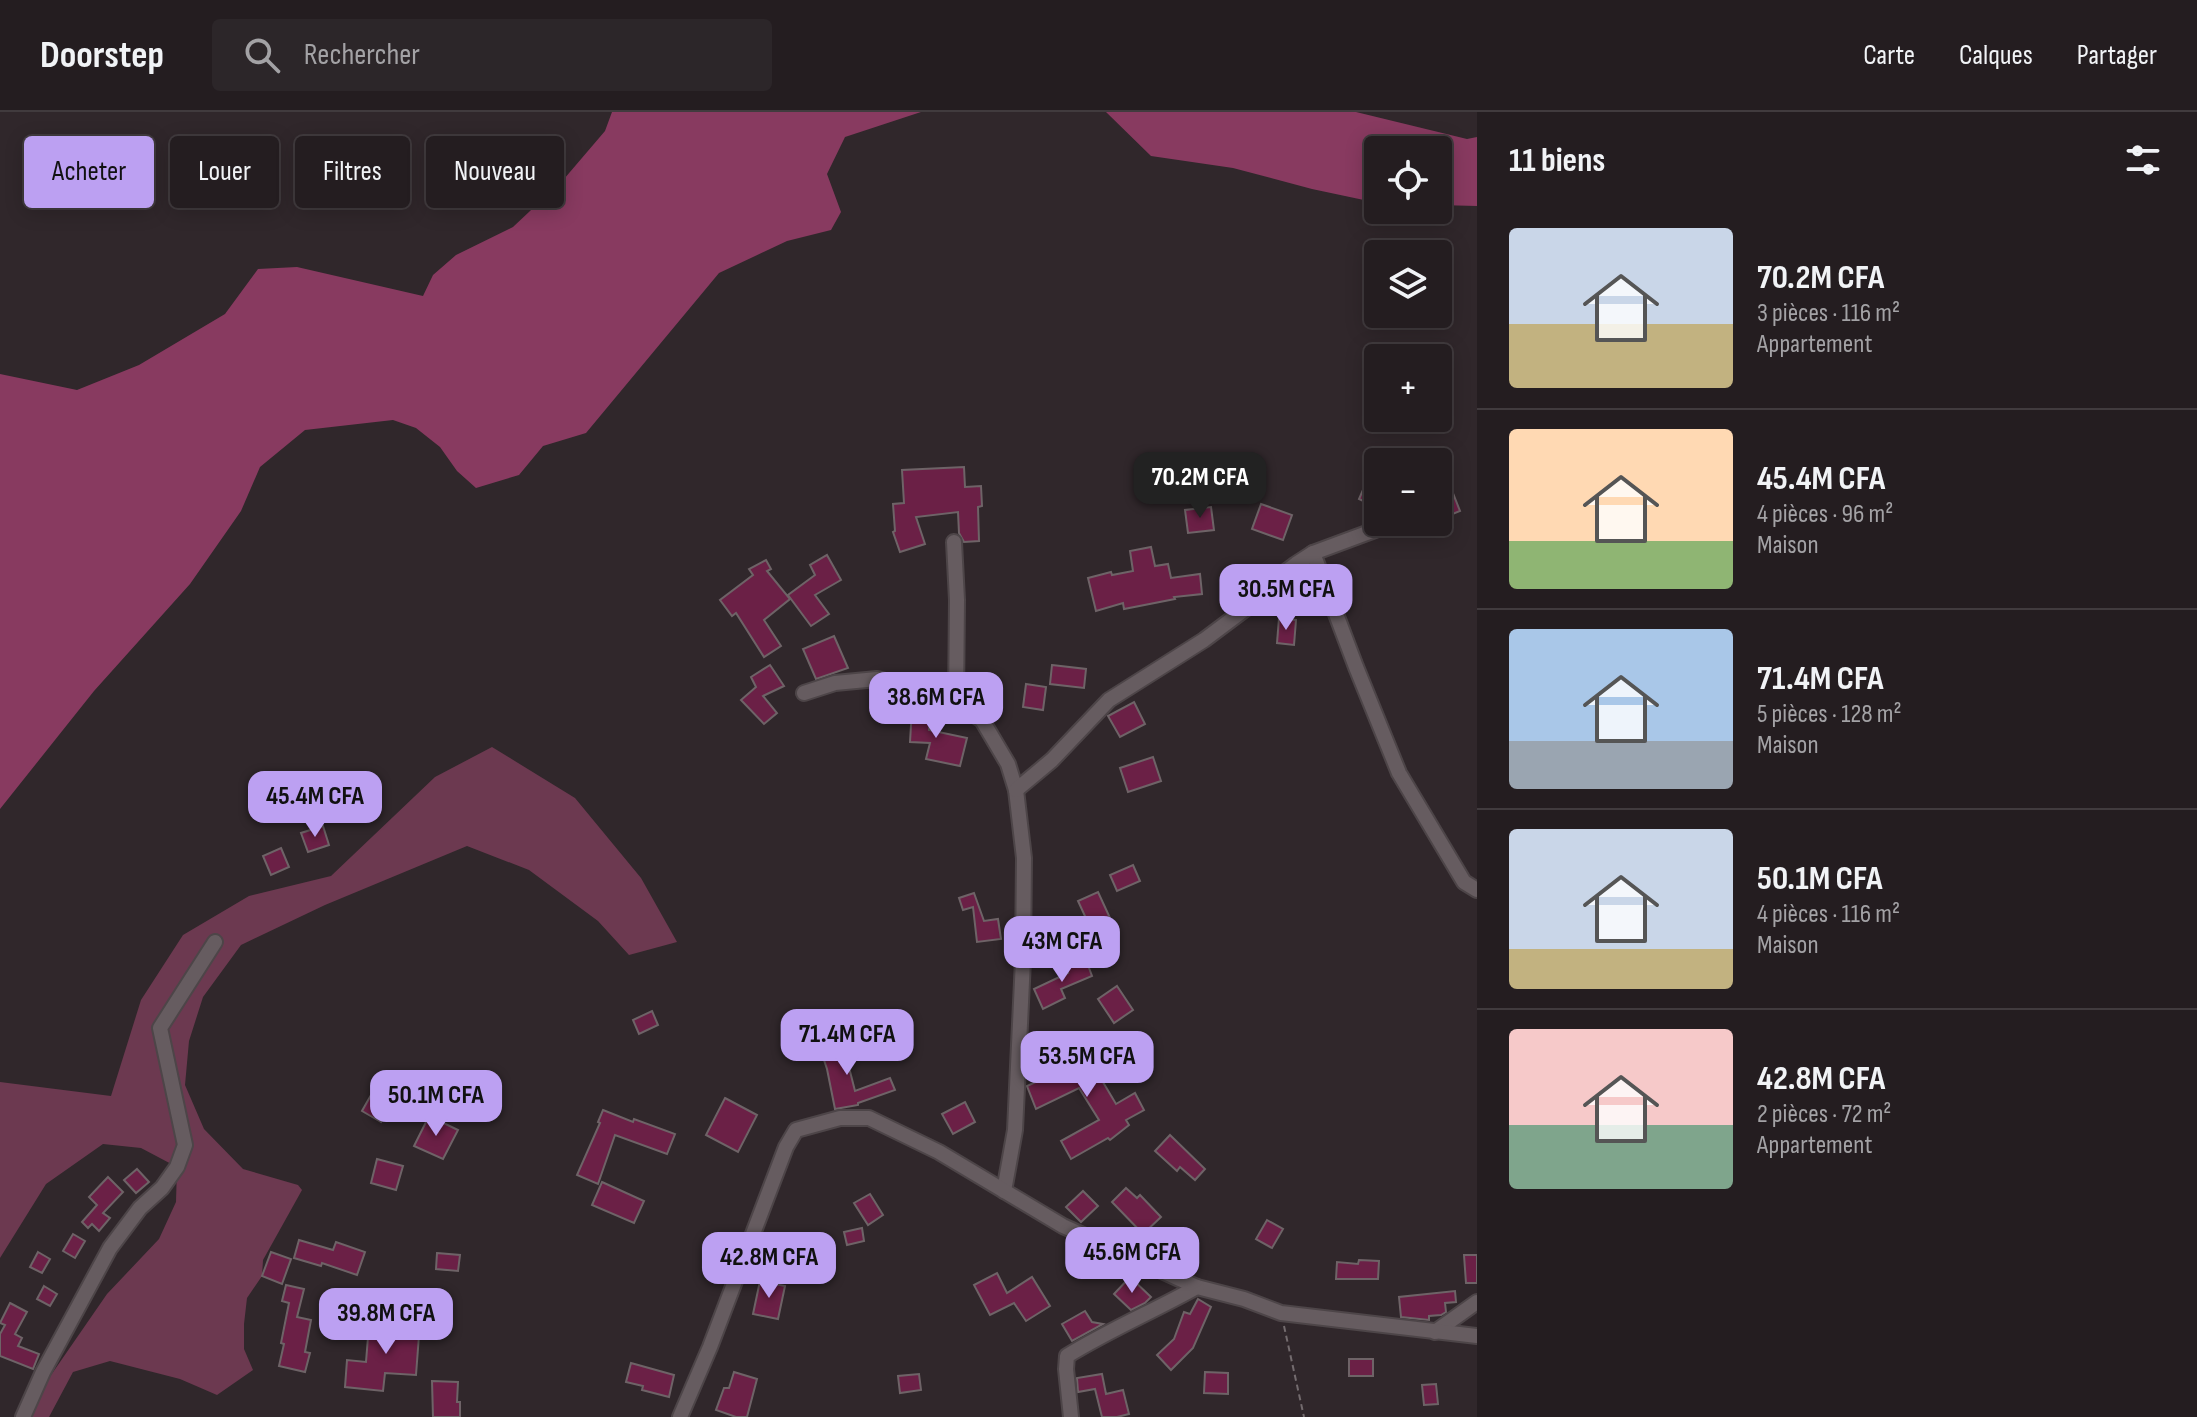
<!DOCTYPE html>
<html lang="fr">
<meta charset="utf-8">
<style>
body{margin:0;font-family:"Sofia Sans Condensed",sans-serif;background:#2c2629;color:#f1f3f6;height:100vh;display:flex;flex-direction:column;font-size:30px;white-space:nowrap}
*{box-sizing:border-box;margin:0}
p{font-size:26px;color:#a3a2a5}
.icon{flex:none;width:44px;height:44px;fill:none;stroke:currentColor;stroke-width:2;stroke-linecap:round;stroke-linejoin:round}
.map{position:relative;flex:1;overflow:hidden}
.sheet{display:flex;flex-direction:column;background:#241d20;width:720px}
.sheet>*{flex:none}
.top-card{position:absolute;left:24px;top:24px;width:760px;height:72px;display:flex;gap:16px}
.controls{position:absolute;left:1364px;top:24px;display:grid;gap:16px}
.controls a{display:grid;place-items:center;width:88px;height:88px;border-radius:8px;background:#241d20;box-shadow:0 4px 20px #0003,0 0 0 2px #413b3e;font-size:40px}
.price{position:absolute;translate:-50% -68px;padding:0 18px;border-radius:16px;background:#bca0f2;color:#111;font-size:26px;line-height:52px;filter:drop-shadow(0 2px 4px #0008)}
.price::after{content:'';position:absolute;left:50%;top:48px;width:24px;height:18px;margin-left:-12px;background:inherit;clip-path:polygon(0 0,100% 0,50% 100%)}
.price.active{background:#222;color:#fff}
ul{padding:0;list-style:none}
li{display:flex;align-items:center;gap:24px;height:200px;padding:0 32px}
li+li{border-top:2px solid #413b3e}
li span{display:grid;place-items:center;flex:none;width:224px;height:160px;border-radius:8px;color:#555}
li>.icon{margin-inline-start:auto}
span .icon{width:96px;height:96px;fill:#fffc;stroke-width:1}
li b{font-size:34px}
h2{display:flex;justify-content:space-between;align-items:center;height:96px;padding:0 32px;font-size:34px}
.tag{padding:0 28px;border-radius:8px;background:#241d20;box-shadow:0 4px 20px #0003,0 0 0 2px #413b3e;font-size:28px;line-height:72px}
.tag.active{background:#bca0f2;color:#111}
header{display:flex;align-items:center;gap:48px;box-sizing:border-box;height:112px;padding:0 40px;background:#241d20;border-bottom:2px solid #413b3e}
header strong{font-size:38px}
nav{display:flex;gap:44px;margin-inline-start:auto;font-size:28px}
.search{width:560px;height:72px;background:#2c2629;display:flex;align-items:center;gap:20px;box-sizing:border-box;padding:0 28px;border-radius:8px;color:#a3a2a5;font-size:30px}
main{display:flex;flex:1;min-height:0}
.map>svg:first-child{display:block}
</style>
<header>
<strong>Doorstep</strong>
<div class="search"><svg class="icon" aria-label="search" viewBox="0 0 24 24"><circle cx="10" cy="10" r="6"/><path d="M15 15l6 6"/></svg>Rechercher</div>
<nav><a>Carte</a><a>Calques</a><a>Partager</a></nav>
</header>
<main>
<div class="map">
<svg width="1477" height="1305" viewBox="0 0 1477 1305">
<rect width="100%" height="100%" fill="#30272b"/>
<polygon fill="#6c3950" points="492,635 575,686 641,766 677,830 629,843 598,809 529,758 467,734 325,793 241,833 203,885 189,929 185,973 204,1017 243,1057 298,1073 302,1078 263,1148 262,1164 247,1186 244,1212 244,1237 253,1258 217,1283 180,1267 110,1249 73,1260 49,1305 22,1305 107,1182 159,1127 176,1090 177,1055 141,1036 103,1032 46,1072 0,1146 0,970 111,984 141,888 183,823 249,784 331,764 435,665"/>
<g fill="#883a60">
<polygon points="612,0 921,0 845,25 827,62 841,100 831,118 787,129 719,161 586,321 543,334 519,363 476,376 457,359 440,335 416,316 393,308 305,318 260,355 241,399 190,472 94,579 0,697 0,262 77,278 139,253 225,202 258,157 297,155 423,184 433,163 456,143 513,115 564,67 605,19"/>
<polygon points="1106,0 1356,0 1467,27 1477,25 1477,94 1438,93 1438,38 1378,38 1378,91 1312,77 1233,56 1151,44"/>
</g>
<g fill="#6b2046" stroke="#6e6367" stroke-width="2">
<polygon points="964,355 965,375 981,374 982,394 978,395 979,429 964,430 959,421 958,400 916,405 925,432 900,440 893,420 895,419 893,392 904,391 902,358"/>
<polygon points="1369,364 1378,368 1378,396 1359,387"/>
<polygon points="1449,371 1460,399 1438,408 1438,375"/>
<polygon points="1261,392 1292,403 1283,428 1252,417"/>
<polygon points="1211,395 1214,418 1188,421 1185,398"/>
<polygon points="1151,435 1155,454 1168,452 1171,466 1200,462 1202,482 1174,485 1175,487 1124,497 1123,491 1096,499 1088,466 1111,460 1112,463 1133,459 1130,439"/>
<polygon points="827,443 841,468 815,483 829,502 811,514 788,483 815,463 810,453"/>
<polygon points="766,448 771,457 767,459 790,487 764,508 781,534 764,545 736,501 732,504 720,488 753,463 749,457"/>
<polygon points="1279,506 1296,508 1294,533 1277,531"/>
<polygon points="834,524 848,556 816,567 803,537"/>
<polygon points="770,553 784,574 763,584 777,601 764,612 741,588 756,575 751,565"/>
<polygon points="1052,553 1086,557 1084,576 1050,572"/>
<polygon points="1026,572 1046,575 1043,598 1023,595"/>
<polygon points="1134,590 1145,612 1120,625 1108,604"/>
<polygon points="912,597 930,598 929,618 967,626 960,654 926,647 930,631 910,630"/>
<polygon points="1153,645 1161,669 1128,680 1120,656"/>
<polygon points="323,714 329,733 308,740 301,721"/>
<polygon points="281,736 289,755 271,763 263,744"/>
<polygon points="1133,753 1140,769 1117,779 1110,763"/>
<polygon points="1098,780 1110,806 1090,815 1078,789"/>
<polygon points="974,781 984,809 998,807 1001,827 977,830 973,795 963,798 959,786"/>
<polygon points="1086,848 1092,864 1061,877 1065,886 1043,897 1034,877 1068,861 1066,856"/>
<polygon points="1117,874 1133,898 1114,911 1098,887"/>
<polygon points="652,899 658,913 639,922 633,908"/>
<polygon points="841,924 855,979 890,966 895,978 858,991 858,993 835,997 827,957 818,930"/>
<polygon points="1084,932 1095,952 1112,942 1119,954 1100,965 1116,992 1135,981 1144,998 1126,1008 1129,1013 1110,1028 1108,1026 1071,1047 1061,1029 1099,1008 1079,976 1036,997 1027,974 1068,955 1062,944"/>
<polygon points="404,963 422,979 408,995 396,984 381,1010 362,999 375,976 386,982"/>
<polygon points="725,986 757,1003 738,1040 706,1023"/>
<polygon points="965,990 975,1010 953,1022 942,1002"/>
<polygon points="603,998 633,1010 634,1007 675,1022 667,1042 615,1023 598,1072 577,1063 600,1011 598,1010"/>
<polygon points="429,1004 458,1018 443,1047 414,1034"/>
<polygon points="1170,1023 1205,1057 1195,1068 1180,1055 1177,1059 1155,1039"/>
<polygon points="377,1047 403,1054 396,1078 371,1071"/>
<polygon points="137,1057 149,1070 136,1081 124,1068"/>
<polygon points="108,1065 123,1080 103,1101 110,1106 99,1119 92,1112 88,1116 82,1110 97,1093 89,1085"/>
<polygon points="602,1070 644,1089 634,1111 592,1093"/>
<polygon points="1126,1076 1137,1086 1140,1083 1161,1105 1143,1122 1112,1090"/>
<polygon points="1083,1079 1098,1094 1081,1110 1066,1095"/>
<polygon points="870,1082 883,1103 868,1113 854,1091"/>
<polygon points="1267,1108 1283,1117 1272,1136 1256,1127"/>
<polygon points="862,1116 864,1129 847,1133 844,1120"/>
<polygon points="73,1122 85,1129 75,1146 63,1139"/>
<polygon points="299,1128 333,1138 336,1130 365,1140 357,1163 322,1151 321,1154 294,1146"/>
<polygon points="38,1140 50,1147 42,1161 30,1155"/>
<polygon points="271,1140 291,1147 282,1172 262,1164"/>
<polygon points="437,1141 460,1143 458,1159 436,1157"/>
<polygon points="1464,1143 1477,1143 1477,1171 1466,1171"/>
<polygon points="1359,1148 1379,1149 1378,1167 1336,1167 1337,1150 1358,1152"/>
<polygon points="997,1161 1007,1181 1032,1165 1050,1194 1026,1209 1014,1191 990,1203 974,1173"/>
<polygon points="1130,1165 1151,1185 1145,1191 1131,1198 1114,1182"/>
<polygon points="760,1169 785,1174 778,1207 753,1202"/>
<polygon points="286,1173 304,1177 297,1205 311,1208 305,1240 310,1241 305,1260 279,1254 284,1232 281,1231 289,1191 282,1189"/>
<polygon points="44,1174 57,1182 50,1194 37,1187"/>
<polygon points="1455,1179 1456,1190 1445,1191 1446,1200 1441,1203 1429,1204 1429,1208 1401,1205 1399,1185"/>
<polygon points="1198,1187 1211,1195 1193,1236 1171,1258 1157,1243 1174,1227 1184,1200 1190,1202"/>
<polygon points="10,1191 27,1200 15,1222 22,1226 18,1234 39,1242 33,1257 0,1244 0,1222 5,1213 0,1211"/>
<polygon points="1085,1199 1092,1210 1103,1212 1072,1229 1062,1212"/>
<polygon points="382,1206 420,1210 416,1263 385,1261 383,1279 345,1275 347,1248 366,1250 368,1225 380,1226"/>
<rect x="1349" y="1247" width="24" height="17"/>
<polygon points="631,1251 674,1263 669,1285 642,1278 643,1274 626,1270"/>
<polygon points="734,1260 757,1267 747,1305 736,1305 716,1298 724,1276 729,1276"/>
<polygon points="1205,1260 1228,1261 1228,1282 1204,1281"/>
<polygon points="919,1262 921,1278 900,1281 898,1264"/>
<polygon points="1102,1262 1106,1282 1123,1278 1129,1302 1117,1305 1102,1305 1095,1277 1078,1280 1077,1266"/>
<polygon points="432,1269 458,1270 457,1290 460,1290 460,1305 433,1305"/>
<polygon points="1436,1272 1438,1292 1424,1293 1422,1273"/>
</g>
<g fill="none" stroke-linecap="round" stroke-linejoin="round">
<defs>
<g id="street">
<polyline points="954,430 957,488 956,590"/>
<polyline points="1313,441 1356,555 1399,661 1464,770 1477,778"/>
<polyline points="804,581 835,571 877,567 930,580 956,590 982,608 1008,652 1016,678 1024,746 1023,848 1015,1018 1004,1079"/>
<polyline points="1016,678 1052,648 1109,588 1204,528 1252,492 1280,464 1296,452 1313,441 1375,418"/>
<polyline points="1435,1220 1477,1190"/>
<polyline points="23,1305 43,1260 110,1136 140,1096 162,1076 177,1055 185,1033 160,916 215,830"/>
<polyline points="680,1305 710,1235 786,1035 796,1018 840,1006 869,1006 939,1040 1063,1114 1197,1175 1244,1187 1281,1201 1477,1224"/>
<path d="M1071,1305L1066,1257L1067,1244C1109,1218 1154,1199 1197,1175"/>
</g>
</defs>
<use href="#street" stroke="#4d4548" stroke-width="18"/>
<polyline stroke="#736b6e" stroke-width="2" stroke-dasharray="6 4" stroke-linecap="butt" points="1284,1214 1304,1305"/>
<use href="#street" stroke="#665c60" stroke-width="14"/>
</g>
</svg>
<div class="controls">
<a><svg class="icon" aria-label="locate" viewBox="0 0 24 24"><circle cx="12" cy="12" r="6"/><path d="M12 2v4M12 18v4M2 12h4M18 12h4"/></svg></a>
<a><svg class="icon" aria-label="layers" viewBox="0 0 24 24"><path d="M12 4l9 5-9 5-9-5zM3 14l9 5 9-5"/></svg></a>
<a>+</a>
<a>−</a>
</div>
<b class="price active" style="left:1200px;top:408px">70.2M CFA</b>
<b class="price" style="left:1286px;top:520px">30.5M CFA</b>
<b class="price" style="left:936px;top:628px">38.6M CFA</b>
<b class="price" style="left:315px;top:727px">45.4M CFA</b>
<b class="price" style="left:1062px;top:872px">43M CFA</b>
<b class="price" style="left:847px;top:965px">71.4M CFA</b>
<b class="price" style="left:1087px;top:987px">53.5M CFA</b>
<b class="price" style="left:436px;top:1026px">50.1M CFA</b>
<b class="price" style="left:1132px;top:1183px">45.6M CFA</b>
<b class="price" style="left:769px;top:1188px">42.8M CFA</b>
<b class="price" style="left:386px;top:1244px">39.8M CFA</b>
<div class="top-card">
<a class="tag active">Acheter</a>
<a class="tag">Louer</a>
<a class="tag">Filtres</a>
<a class="tag">Nouveau</a>
</div>
</div>
<section class="sheet">
<h2>11 biens<svg class="icon" aria-label="filters" viewBox="0 0 24 24"><path d="M4 7h16M4 17h16"/><circle cx="9" cy="7" r="2"/><circle cx="15" cy="17" r="2"/></svg></h2>
<ul>
<li><span style="background:linear-gradient(#c9d6e8 60%,#c2b280 0)"><svg class="icon" aria-label="home" viewBox="0 0 24 24"><path d="M3 11l9-7 9 7M6 9v11h12V9"/></svg></span><div><b>70.2M CFA</b><p>3 pièces · 116 m²</p><p>Appartement</p></div></li>
<li><span style="background:linear-gradient(#ffd9b3 70%,#8fb573 0)"><svg class="icon" aria-label="home" viewBox="0 0 24 24"><path d="M3 11l9-7 9 7M6 9v11h12V9"/></svg></span><div><b>45.4M CFA</b><p>4 pièces · 96 m²</p><p>Maison</p></div></li>
<li><span style="background:linear-gradient(#a9c7e8 70%,#9aa5b1 0)"><svg class="icon" aria-label="home" viewBox="0 0 24 24"><path d="M3 11l9-7 9 7M6 9v11h12V9"/></svg></span><div><b>71.4M CFA</b><p>5 pièces · 128 m²</p><p>Maison</p></div></li>
<li><span style="background:linear-gradient(#c9d6e8 75%,#c2b280 0)"><svg class="icon" aria-label="home" viewBox="0 0 24 24"><path d="M3 11l9-7 9 7M6 9v11h12V9"/></svg></span><div><b>50.1M CFA</b><p>4 pièces · 116 m²</p><p>Maison</p></div></li>
<li><span style="background:linear-gradient(#f6c9c9 60%,#7fa58c 0)"><svg class="icon" aria-label="home" viewBox="0 0 24 24"><path d="M3 11l9-7 9 7M6 9v11h12V9"/></svg></span><div><b>42.8M CFA</b><p>2 pièces · 72 m²</p><p>Appartement</p></div></li>
</ul>
</section>
</main>
